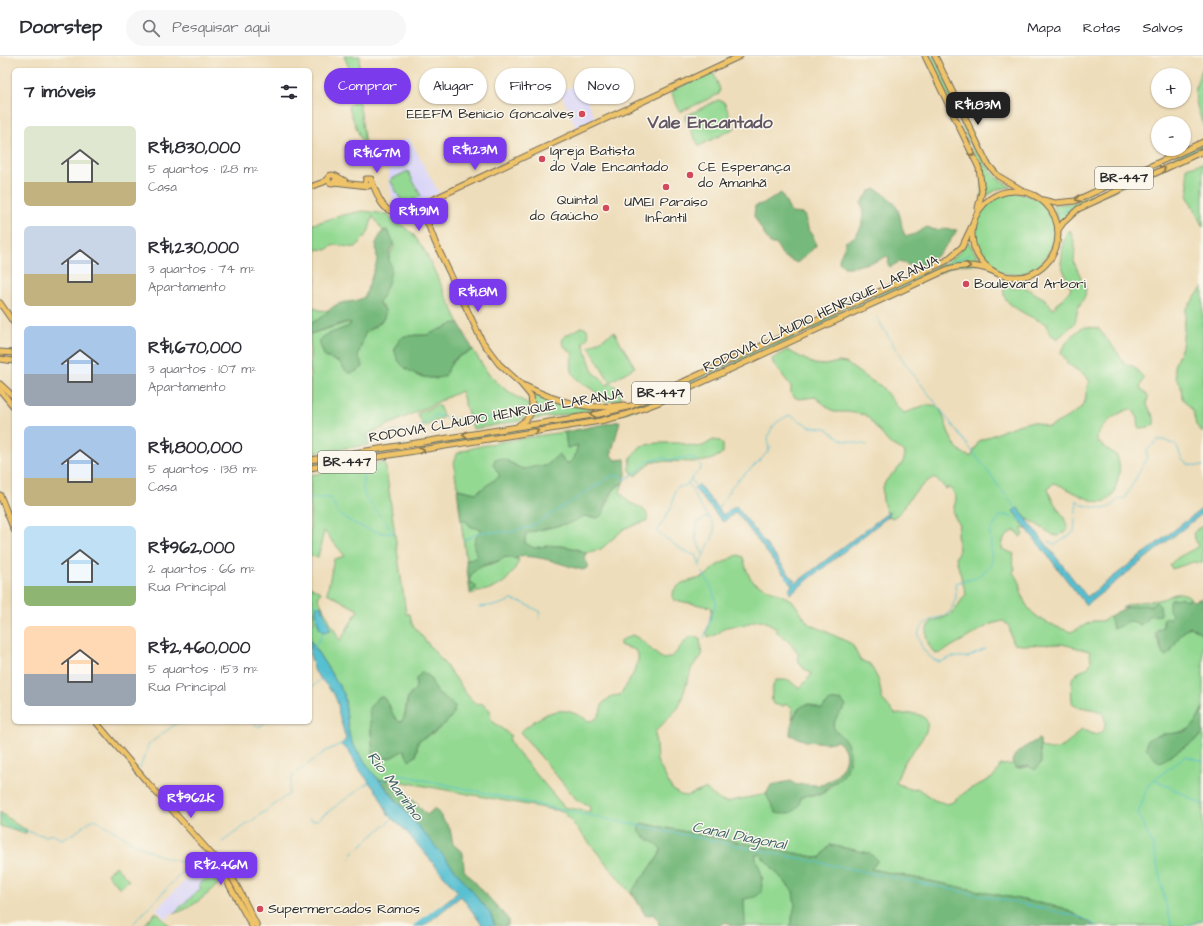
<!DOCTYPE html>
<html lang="pt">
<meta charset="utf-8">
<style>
body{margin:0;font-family:"Architects Daughter",sans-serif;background:#f7f7f7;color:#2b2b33;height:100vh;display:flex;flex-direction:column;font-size:15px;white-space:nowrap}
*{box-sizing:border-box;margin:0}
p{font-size:13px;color:#7c7c81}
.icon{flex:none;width:22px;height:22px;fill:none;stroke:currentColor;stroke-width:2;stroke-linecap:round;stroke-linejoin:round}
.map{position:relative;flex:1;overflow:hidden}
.drawer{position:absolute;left:12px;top:12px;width:300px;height:656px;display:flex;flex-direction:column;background:#fff;border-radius:6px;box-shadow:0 1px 3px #0004}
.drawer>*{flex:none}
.hud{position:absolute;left:324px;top:12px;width:380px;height:36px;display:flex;gap:8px}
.controls{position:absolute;left:1151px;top:12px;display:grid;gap:8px}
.controls a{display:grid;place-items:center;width:40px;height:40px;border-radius:50%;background:#fff;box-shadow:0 1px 3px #0004;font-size:20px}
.price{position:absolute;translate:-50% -34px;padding:0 9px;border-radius:8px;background:#7c3aed;color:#fff;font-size:13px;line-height:26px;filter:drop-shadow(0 1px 2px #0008)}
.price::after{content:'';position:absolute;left:50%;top:24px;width:12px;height:9px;margin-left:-6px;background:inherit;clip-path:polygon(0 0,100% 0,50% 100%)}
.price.active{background:#222;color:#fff}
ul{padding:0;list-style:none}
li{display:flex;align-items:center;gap:12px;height:100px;padding:0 12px}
li span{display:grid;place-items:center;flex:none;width:112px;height:80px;border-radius:6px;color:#555}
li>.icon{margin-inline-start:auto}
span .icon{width:48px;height:48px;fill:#fffc;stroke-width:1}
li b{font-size:17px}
h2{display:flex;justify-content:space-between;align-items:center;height:48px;padding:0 12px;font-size:17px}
.pill{padding:0 14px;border-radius:18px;background:#fff;box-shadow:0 1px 3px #0004;font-size:14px;line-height:36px}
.pill.active{background:#7c3aed;color:#fff}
header{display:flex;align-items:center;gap:24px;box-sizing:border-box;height:56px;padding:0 20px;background:#fff;border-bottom:1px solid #e1e1e2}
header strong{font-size:19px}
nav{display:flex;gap:22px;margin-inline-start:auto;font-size:14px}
.search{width:280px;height:36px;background:#f7f7f7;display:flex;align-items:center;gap:10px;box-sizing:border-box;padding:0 14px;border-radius:22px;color:#7c7c81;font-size:15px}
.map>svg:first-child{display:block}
</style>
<header>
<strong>Doorstep</strong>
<div class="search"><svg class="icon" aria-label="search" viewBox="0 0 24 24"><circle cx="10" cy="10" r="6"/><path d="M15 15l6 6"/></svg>Pesquisar aqui</div>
<nav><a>Mapa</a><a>Rotas</a><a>Salvos</a></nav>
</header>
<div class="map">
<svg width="1203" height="870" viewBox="0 0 1203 870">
<rect width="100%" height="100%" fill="#fbf7ec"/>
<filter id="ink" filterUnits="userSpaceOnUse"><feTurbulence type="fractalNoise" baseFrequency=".025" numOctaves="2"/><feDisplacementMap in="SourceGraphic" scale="8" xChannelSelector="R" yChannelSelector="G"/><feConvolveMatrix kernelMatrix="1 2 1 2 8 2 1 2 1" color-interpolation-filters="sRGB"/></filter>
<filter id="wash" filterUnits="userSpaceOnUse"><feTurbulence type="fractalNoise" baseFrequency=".012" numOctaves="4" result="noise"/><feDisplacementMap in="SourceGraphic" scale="16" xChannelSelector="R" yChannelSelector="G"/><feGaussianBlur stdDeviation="0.9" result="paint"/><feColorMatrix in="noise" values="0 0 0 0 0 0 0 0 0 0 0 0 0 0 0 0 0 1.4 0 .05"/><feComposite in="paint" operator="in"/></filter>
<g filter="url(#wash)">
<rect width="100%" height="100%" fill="#eeddba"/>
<g fill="#dad6f7">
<polygon points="579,27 596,65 577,73 560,36"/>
<polygon points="409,82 439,137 403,153 395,155 389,124 389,91"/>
<polygon points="209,801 211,802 223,819 222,824 205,841 175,858 173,856 166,863 156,853"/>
</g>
<g fill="#93d992" stroke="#5f825e" fill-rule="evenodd">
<polygon points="344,0 360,0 357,31"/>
<polygon points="929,0 934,0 986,109 997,122 1011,131 998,133 981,143 983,125 981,112"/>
<path d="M1203,12V70C1196,45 1190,37 1203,12Z"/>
<polygon points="713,16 720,33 719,38 680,56 671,35"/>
<polygon points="718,44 724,46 735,72 699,90 685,63 686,60"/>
<polygon points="356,45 359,47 360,51 366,97 348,50"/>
<polygon points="1203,88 1203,93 1076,152 1059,167 1053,149 1073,147"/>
<polygon points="1203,107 1203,171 1187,139 1189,135 1186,112"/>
<polygon points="408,115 421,140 404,149 390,124"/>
<path d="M1014,137C1028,138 1049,145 1055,159C1058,166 1056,173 1055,180C1050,201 1037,218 1014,218C962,220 959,140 1014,137Z"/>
<path d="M363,155L387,158L413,178L425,195L459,267L427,279H415L399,284L394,295L417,320L437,323L458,301L473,294L489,319L505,333L529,349L528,356L520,365L473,373L461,335L367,379L369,389L310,397V278L350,266L349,270L324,280L319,286L325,301L339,306L354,316L363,311L358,299L365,277L378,269L384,262L383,251L379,247L389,224V202L394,190L387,174L383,175L373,160L368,177L356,191C344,193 336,184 327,194L318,193C307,202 315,212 315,224C315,228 312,232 310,236V169L343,159Z"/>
<path d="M1070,174L1075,189L1074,206L1086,233L1085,240L1078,252L1075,267L1057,283L1049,277L1047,268C1037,264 1010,252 1005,242C1003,238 1004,234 1004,229L1014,232L1022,230L1045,243L1053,253L1071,233L1061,208L1064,181Z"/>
<polygon points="968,185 980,206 979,208 956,209 804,278 802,273 947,206 958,198"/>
<polygon points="1203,231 1203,377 1196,369 1193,355 1182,342 1181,329 1176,322 1174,310 1182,291 1186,253"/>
<polygon points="310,249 319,254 329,255 320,263 310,267"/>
<path d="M581,271L587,273L589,280L583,287L593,316L602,323L606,329L611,327L617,332L622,343L605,346C592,325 564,330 573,298L564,290L562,285L565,280Z"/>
<path d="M1084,271L1098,272L1118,297L1123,307L1133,310L1144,322L1140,331L1148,340L1147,349L1154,362V368L1148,372L1141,373L1139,371L1138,362L1132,353C1119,354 1096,372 1097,385L1117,400C1122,416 1119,418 1115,433C1107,463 1071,431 1053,427L1048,433C1051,448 1066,458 1068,474L1058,480L1053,479L1025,461L1018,452L1013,455L1029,474L1022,472L1023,479L1020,481L1016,474C1006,479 1002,482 1002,493L1014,498L1012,506L1015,512L1013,517C1024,527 1018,531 1023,542C1031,563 1052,569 1071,576L1093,565H1103L1110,560L1113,572L1129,564H1148L1147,560L1160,556V550L1155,548L1122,552C1134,545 1145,546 1158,544C1170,542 1178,532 1190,541V544L1169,546L1172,559L1170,562L1163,564V571L1158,573L1155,578L1163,598L1171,596L1180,578L1190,571L1197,574L1203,579V651L1194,671L1174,678H1161L1151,698L1159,707L1197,683L1203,677V864L1186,870H1096L1063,852L871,813L877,806L869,797L830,789L820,802L641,767L644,780L654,785L661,793C661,802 636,826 632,837L633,840L562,754L560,755L387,723L380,724L373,717L353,689L349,678L344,638L310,584V568L314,566L312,554H310V547L313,544L310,540V530L321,536L318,542L340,585L358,554L327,537L334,503L345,500L324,475L318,501L310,500V419L385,406L406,558H410L412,568C425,584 438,600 451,616C460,627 466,641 478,649L481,647L490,654L491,664L511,680L509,682L513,691L564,751L590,756L589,749L577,744L520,676C537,663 555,647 578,659C582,660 585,663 589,665C602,663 599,655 603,647L612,640L620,639C626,631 646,601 635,594C630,591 624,592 620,589V585L632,579C646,584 651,597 664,603C679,601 678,588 692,580L700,583L702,600L692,611L679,651L655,676L657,705L672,733L680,739L687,740L705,733L721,745L726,746L766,738L769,743L800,742L808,739H821L847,715L845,684L836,676L833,670L837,660L846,650L826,648L821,653L809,648L798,653L792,663L793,653L788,648L782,650L773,648C770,642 772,629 776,624H789L797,631H801L812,618L803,612L799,606L798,597L793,590L776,575V572C757,560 762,564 742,569C737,571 732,569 727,571C720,575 716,580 708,582L707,576L712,553L710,551L674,544L672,541L674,534L682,527L704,521L716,510L738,499L743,501C746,511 747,520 755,527L792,544L808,567L852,588L860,604L870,608L879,625L882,643L895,658C903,659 915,656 922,660C939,670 911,695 906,704C902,710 898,720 896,727L910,733L917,732L934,744L947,748L953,746L968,734L992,722L996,718L1000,709L1013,708L1016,712C1026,713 1033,709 1041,703L1039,691C1045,691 1050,694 1055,693C1067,692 1073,680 1082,673L1096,679C1106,674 1107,669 1103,658C1094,651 1083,653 1073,649C1071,645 1071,624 1073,621C1081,611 1096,616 1089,595L1062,588L1022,589L1014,588L1012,585L1009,570L1003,565L991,568L940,597L936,598C928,592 920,572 933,565C938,563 945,562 951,558C955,555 962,543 966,538L957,506L956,501L959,493L957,477L959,469L953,457C955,443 960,442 949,431L946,433C936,422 934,418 922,430C919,433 916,435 913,438C906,446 902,458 892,462L889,460V456L887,457C870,415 905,422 905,396L889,387L866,359L848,356H834L815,341L799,343L794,341L791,337V330L773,307L772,303L787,294L814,308L825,309L839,306L846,307L868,323L881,330L900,354L905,357C914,354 923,348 932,349C950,350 941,391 971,401L979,385C994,379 1009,371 1025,367C1036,364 1039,369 1048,371C1051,371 1079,355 1082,351C1088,344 1084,332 1090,326L1086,320L1068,308L1061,296C1065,287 1075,275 1084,271ZM416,626L436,632L437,636L447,643L449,664L435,676L418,685L416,700L409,704L404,694L392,701L380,704L373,698L370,666L389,648L393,659L399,666L402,665C407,657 404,647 409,640C412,635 418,634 416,626Z"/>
<polygon points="801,274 803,278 649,349 608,362 451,388 451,383 615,356"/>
<polygon points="614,276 635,311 610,326 589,291"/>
<polygon points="529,334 546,343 565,349 601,353 527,364 532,357"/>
<polygon points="438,348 444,361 424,371 417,358"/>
<path d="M565,376L567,392L578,389L574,403L569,407L564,406L561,400L546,410H537L528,413H522L506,404L493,408L500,420L476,437L458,433C456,424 452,407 456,399C462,390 549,378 565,376Z"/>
<polygon points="449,383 450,388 310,410 310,406"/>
<polygon points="713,384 720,385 723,389 723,397 711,404 698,406 653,405 635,420 629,413 631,401 641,390 657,387 680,387 696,391 703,390"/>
<path d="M623,427L620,436C623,439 626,443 629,446C637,451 650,452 647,465L625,472L601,493L586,497C570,489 552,488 534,492L525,487V482L527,477L573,466L583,460L597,462C600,459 603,456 605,452C612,441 610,433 623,427Z"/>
<polygon points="461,465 466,465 471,471 481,473 474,487 477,501 466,505"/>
<path d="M1203,470V507L1193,506L1172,513L1170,509C1176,500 1189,497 1198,490L1193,478L1197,473Z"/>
<path d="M506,501L518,503L519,505C505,532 498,531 470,538V536L475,533L474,528L469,525C472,510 486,510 497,506C501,504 503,502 506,501Z"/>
<polygon points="0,756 17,769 27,774 25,778 0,770"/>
<polygon points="759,797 793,835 795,850 790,870 745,870 744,843 763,823 755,800"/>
<polygon points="115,810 129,824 120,832 107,818"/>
<path d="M223,819C222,830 185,857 174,857L201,832L199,829L209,820L215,826Z"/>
<polygon points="156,856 170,870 143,870"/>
</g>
<g fill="#76b97c" stroke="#507254">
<path d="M876,133C890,141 898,148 901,165C902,170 902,175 906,180L913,179L927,171L935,174L942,173L957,174C949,188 932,210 914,210C909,210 904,207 899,206L890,211L888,209L889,201L887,200L877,205L852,211H844L839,206C839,199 845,194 845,186C863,179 865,163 861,147L870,135Z"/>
<polygon points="781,137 791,157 804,158 809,175 814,182 816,190 797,207 783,200 776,188 770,188 754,160 755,150 767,146"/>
<path d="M386,174C400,190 388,189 389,202C389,206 391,208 391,212C391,225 384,235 379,247L380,250L385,253C387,267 373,269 365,277L358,299L363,311C347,322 348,317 339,306L325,301L319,286L324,280L349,270L351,267L346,266L310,278V267C322,264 326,255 336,249C345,244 356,248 365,240L377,205L376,187L382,176Z"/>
<path d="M455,267H459L473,294L457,301L452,306L445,320C422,330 376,302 404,280L427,279Z"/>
<path d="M620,365L611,399L615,404L625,403L626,419L623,427C610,432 606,446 603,459L597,462L583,460L573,466L527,477L525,482V487L534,492C552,488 569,489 586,497L584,502L587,506V512L583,514C561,509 540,498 517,501L518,503L506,501L498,505L480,510L471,519L469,525L476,530V533L470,536L466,505L477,501L474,491L475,483L481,473L471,471L466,465H461L457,433L476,437L500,420L493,408L495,403C507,400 514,412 525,413L537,410H546L559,398L564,406L569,407L574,403L578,389L567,392L565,376Z"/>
<path d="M1182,542L1186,544L1191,543L1193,545L1203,542V579L1197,574L1190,571C1174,581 1176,593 1166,600L1163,598L1156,576L1163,571L1164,562H1170L1172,559L1169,554V546L1171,543Z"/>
<path d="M1156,546L1160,550L1161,559L1148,560V564L1140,569C1125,559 1126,572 1113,572L1110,560C1121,553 1137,547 1151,550Z"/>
<path d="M422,616L429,620L437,636L455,650C454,667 431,677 418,685L416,700L409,705L404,694L392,701L380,704L373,698L369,652L378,641H383C390,649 392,660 399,666L402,665L405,660L408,642L416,632V623Z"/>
<path d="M841,644L846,650L837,660L833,670C837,678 846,682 848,690C852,700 849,715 841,722C836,727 827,728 825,736C817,741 808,737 800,742C800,756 787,760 776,757L766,738L771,729L791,725L796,729C806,727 815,730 821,729C834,725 849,709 845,695C844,691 840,687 837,685L827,687L806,685L790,679C790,668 796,649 809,648L821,653L830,645Z"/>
<path d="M1203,651V677L1197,683L1159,707L1146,692L1147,684C1174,669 1189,690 1203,651Z"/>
<path d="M1038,683L1040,684L1041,707L1035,714L1028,710L1016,712L1012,706C1014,694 1029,690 1038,683Z"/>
<polygon points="387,723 394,731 404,735 427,759 435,752 450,773 453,788 463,797 464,814 508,863 508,870 495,870 490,857 380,724"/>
<path d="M641,767L820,802L830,789L869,797L878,804L871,813L1063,852L1096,870H790L795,850L793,835L759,797L755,800L761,816L762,835L756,841L744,843L745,870H734L726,866L719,870H659L658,863L652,858L646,860L632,837C634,827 661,804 661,793C654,785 642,782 638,773Z"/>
</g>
<g fill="#56c0d1" stroke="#40767e">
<polygon points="699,429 723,459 736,450 796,527 889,456 889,460 790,538 789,534 792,529 736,456 723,466 694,432"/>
<polygon points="1018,452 1087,541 1203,452 1203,457 1086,549 1013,455"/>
<path d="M317,550H321L331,574L322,576C318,572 314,554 317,550Z"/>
<polygon points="310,584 344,638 349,678 353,689 373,717 447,804 490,857 495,870 483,870 461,840 424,870 415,870 458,836 404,773 389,760 379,739 359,713 348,694 341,689 346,683 339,658 338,648 334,638 315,616 310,598"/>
</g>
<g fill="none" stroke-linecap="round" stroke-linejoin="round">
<g stroke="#56c0d1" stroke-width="1">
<polyline points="1060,157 1203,91"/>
<polyline points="877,262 902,303 1017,454"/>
<polyline points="805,275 970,198"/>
<polyline points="452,385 601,361 626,355 662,341 800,277"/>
<polyline points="364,387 368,380 417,372 436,359 453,363 502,361"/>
<path d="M769,395C765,376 773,366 790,359L811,371L826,372L842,384L867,389"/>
<polyline points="356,400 448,386"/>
<polyline points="324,406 345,403"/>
<polyline points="363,409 363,433 365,441 394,477"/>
<polyline points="691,424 697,431"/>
<path d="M688,427C693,434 696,443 700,450C705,458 716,465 714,476C711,488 703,497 700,508"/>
<path d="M310,445L313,442H330C334,445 334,451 337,455C346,467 381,480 394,477"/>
<path d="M717,453C726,444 728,433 736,426C748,414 762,405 771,391"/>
<path d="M464,484L481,476H511L532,470L612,420L619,419L624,424C636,417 639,414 648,404L663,402L672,404L688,401L696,404L701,410L700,413L685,430L678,431L675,434L672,450L657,476L682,494L697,500L700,511"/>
<path d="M1049,485L1055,489L1074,476L1077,444L1082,449L1103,453L1110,451L1119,443L1125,442L1147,402V394L1158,384H1164L1177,390C1183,408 1183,409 1203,410"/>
<polyline points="703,498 696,483 697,467 708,460"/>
<polyline points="702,516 711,530 716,546 704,582"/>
<polyline points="310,547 319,550"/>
<polyline points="479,551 498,549 512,544 523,547 541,556 539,562"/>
<polyline points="324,557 327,565"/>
<polyline points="314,592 324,576"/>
<path d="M986,593L968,601H952L940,606C928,603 919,590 918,578C925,560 938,565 950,556L956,542L955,527L976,522L992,509L990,476L1000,460L1007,459L1017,464L1020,462"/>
<polyline points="310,633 321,623"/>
<polyline points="253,666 259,671 266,666"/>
<polyline points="140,712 149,688 178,666"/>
<polyline points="1156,724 1203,749"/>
<polyline points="381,726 392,717 572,756 1027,849 1083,862 1097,870"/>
<path d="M0,760L7,768L18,773L46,780L52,778L61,783L75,777L90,765L95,763C121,779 160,806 190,807L199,800"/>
<polyline points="309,762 312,765 317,764 369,726"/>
<polyline points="222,786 288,739 293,719 326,695 345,686"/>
<polyline points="351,802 350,799 392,763"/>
<polyline points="134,867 192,806"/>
<polyline points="1172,870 1165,845 1153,790 1138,758 1148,729 1185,700 1203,705"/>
<polyline points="1186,870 1203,864"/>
</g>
<polyline stroke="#56c0d1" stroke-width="3" points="415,870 439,852"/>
</g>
</g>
<g filter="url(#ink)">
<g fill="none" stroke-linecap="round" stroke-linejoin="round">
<defs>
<g id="major">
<polyline points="925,0 979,112 982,135 978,152"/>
<polyline points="935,0 987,107 998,120 1020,133"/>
<circle cx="332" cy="123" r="4"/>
<polyline points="336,120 345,125"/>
<polyline points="334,126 368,130 372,128 371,123 366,123 365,129"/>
<path d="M372,126C384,155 384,158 417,156"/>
<polyline points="310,131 324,126 328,122"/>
<circle cx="1015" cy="178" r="43"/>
<polyline points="1043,144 1055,147 1075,145 1203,86"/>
<polyline points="419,150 740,0"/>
<polyline points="423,155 435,186 482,285 499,308 521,328 531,340 532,348 531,357 526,364 519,369"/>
<polyline points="1058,174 1063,167 1078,153 1203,95"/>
<polyline points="0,247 14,267"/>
<polyline points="0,296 14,297"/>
<polyline points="0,303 14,305"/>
<polyline points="0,328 14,341"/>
<path d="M525,330C557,346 588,355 624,349"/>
<polyline points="0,334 14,351"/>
<polyline points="310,404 599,358 631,350 946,205 962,191 972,170"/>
<path d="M310,412L600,365L625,359L657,347L946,214C962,208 977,209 993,215"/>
<polyline points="0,439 14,474"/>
<polyline points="96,666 147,726 213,800 252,870"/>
<path d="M214,800C227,804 250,857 257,870"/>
</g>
</defs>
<use href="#major" stroke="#6f695d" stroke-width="7"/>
<use href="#major" stroke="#efc469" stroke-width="5"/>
</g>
<defs><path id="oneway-chevron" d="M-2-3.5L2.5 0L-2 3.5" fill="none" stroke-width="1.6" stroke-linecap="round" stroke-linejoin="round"/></defs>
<g stroke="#837047">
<use href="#oneway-chevron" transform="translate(972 98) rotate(63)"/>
<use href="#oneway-chevron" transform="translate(1163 113) rotate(-25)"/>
<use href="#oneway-chevron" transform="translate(1078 143) rotate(159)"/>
<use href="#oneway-chevron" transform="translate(968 210) rotate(1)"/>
<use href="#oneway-chevron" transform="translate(593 358) rotate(171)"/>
<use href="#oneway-chevron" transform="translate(536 375) rotate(-9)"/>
<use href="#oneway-chevron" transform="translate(465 379) rotate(171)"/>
<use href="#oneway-chevron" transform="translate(422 394) rotate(-9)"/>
</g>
</g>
<g fill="#d1495b" stroke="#fbf7ec" stroke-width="1.5">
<circle cx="582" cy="58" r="4"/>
<circle cx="542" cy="103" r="4"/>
<circle cx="690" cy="119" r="4"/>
<circle cx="666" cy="131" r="4"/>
<circle cx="606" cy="152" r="4"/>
<circle cx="966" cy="228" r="4"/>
<circle cx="260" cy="853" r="4"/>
</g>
<g text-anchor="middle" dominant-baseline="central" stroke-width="3" stroke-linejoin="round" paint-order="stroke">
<g fill="#fbf7ec" stroke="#696865" stroke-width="1">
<rect x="1095" y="111" width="58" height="22" rx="3"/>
<rect x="632" y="326" width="58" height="22" rx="3"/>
<rect x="318" y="395" width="58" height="22" rx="3"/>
</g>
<g font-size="13" font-weight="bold" fill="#2b2b2b">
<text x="1124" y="122">BR-447</text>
<text x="661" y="337">BR-447</text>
<text x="347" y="406">BR-447</text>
</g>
<g font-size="14" fill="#2b2b2b" stroke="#fbf7ec" text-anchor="start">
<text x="574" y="58" text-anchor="end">EEEFM Benicio Goncalves</text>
<text x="550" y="95">Igreja Batista<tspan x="550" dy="16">do Vale Encantado</tspan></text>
<text x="698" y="111">CE Esperança<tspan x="698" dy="16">do Amanhã</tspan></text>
<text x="598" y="144" text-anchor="end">Quintal<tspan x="598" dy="16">do Gaúcho</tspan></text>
<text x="666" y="146" text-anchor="middle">UMEI Paraíso<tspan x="666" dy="16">Infantil</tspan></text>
<text x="974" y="228">Boulevard Arbori</text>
<text x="268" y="853">Supermercados Ramos</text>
</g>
<g font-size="14" fill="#2b2b2b" stroke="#fbf7ec">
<text transform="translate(821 258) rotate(-25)">RODOVIA CLÁUDIO HENRIQUE LARANJA</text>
<text transform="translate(496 360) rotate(-10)">RODOVIA CLÁUDIO HENRIQUE LARANJA</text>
</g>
<g font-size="15" font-style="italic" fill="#3a5f65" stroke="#fbf7ec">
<text transform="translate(395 730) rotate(53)">Rio Marinho</text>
<text transform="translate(739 780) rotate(11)">Canal Diagonal</text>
</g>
<g font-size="18" font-weight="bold" fill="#615764" stroke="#fbf7ec">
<text x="710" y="66">Vale Encantado</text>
</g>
</g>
</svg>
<div class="controls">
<a>+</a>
<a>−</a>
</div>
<b class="price active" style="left:978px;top:70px">R$1.83M</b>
<b class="price" style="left:475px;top:115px">R$1.23M</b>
<b class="price" style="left:377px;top:118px">R$1.67M</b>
<b class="price" style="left:419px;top:176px">R$1.91M</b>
<b class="price" style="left:478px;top:257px">R$1.8M</b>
<b class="price" style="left:191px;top:763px">R$962K</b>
<b class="price" style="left:221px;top:830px">R$2.46M</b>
<div class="hud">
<a class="pill active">Comprar</a>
<a class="pill">Alugar</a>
<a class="pill">Filtros</a>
<a class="pill">Novo</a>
</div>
<section class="drawer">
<h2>7 imóveis<svg class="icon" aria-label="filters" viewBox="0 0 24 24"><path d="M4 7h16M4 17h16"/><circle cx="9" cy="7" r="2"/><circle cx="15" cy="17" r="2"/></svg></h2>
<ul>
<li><span style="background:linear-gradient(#dfe7d0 70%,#c2b280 0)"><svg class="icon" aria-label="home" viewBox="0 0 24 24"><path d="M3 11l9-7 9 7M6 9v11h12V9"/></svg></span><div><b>R$1,830,000</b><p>5 quartos · 128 m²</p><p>Casa</p></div></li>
<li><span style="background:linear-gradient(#c9d6e8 60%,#c2b280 0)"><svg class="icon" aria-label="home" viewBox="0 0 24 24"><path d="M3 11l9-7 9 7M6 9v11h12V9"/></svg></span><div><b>R$1,230,000</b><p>3 quartos · 74 m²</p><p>Apartamento</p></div></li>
<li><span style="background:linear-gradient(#a9c7e8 60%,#9aa5b1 0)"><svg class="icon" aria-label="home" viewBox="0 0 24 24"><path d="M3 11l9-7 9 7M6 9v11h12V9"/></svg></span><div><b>R$1,670,000</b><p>3 quartos · 107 m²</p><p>Apartamento</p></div></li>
<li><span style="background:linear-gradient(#a9c7e8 65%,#c2b280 0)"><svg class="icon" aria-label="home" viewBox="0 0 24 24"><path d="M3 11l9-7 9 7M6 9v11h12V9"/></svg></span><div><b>R$1,800,000</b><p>5 quartos · 138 m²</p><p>Casa</p></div></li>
<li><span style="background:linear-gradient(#bfe0f5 75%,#8fb573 0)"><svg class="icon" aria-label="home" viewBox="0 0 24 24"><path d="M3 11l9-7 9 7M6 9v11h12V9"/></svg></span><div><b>R$962,000</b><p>2 quartos · 66 m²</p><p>Rua Principal</p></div></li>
<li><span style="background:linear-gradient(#ffd9b3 60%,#9aa5b1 0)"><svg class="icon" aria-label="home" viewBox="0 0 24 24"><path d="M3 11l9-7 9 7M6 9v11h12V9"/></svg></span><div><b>R$2,460,000</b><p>5 quartos · 153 m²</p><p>Rua Principal</p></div></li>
</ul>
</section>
</div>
